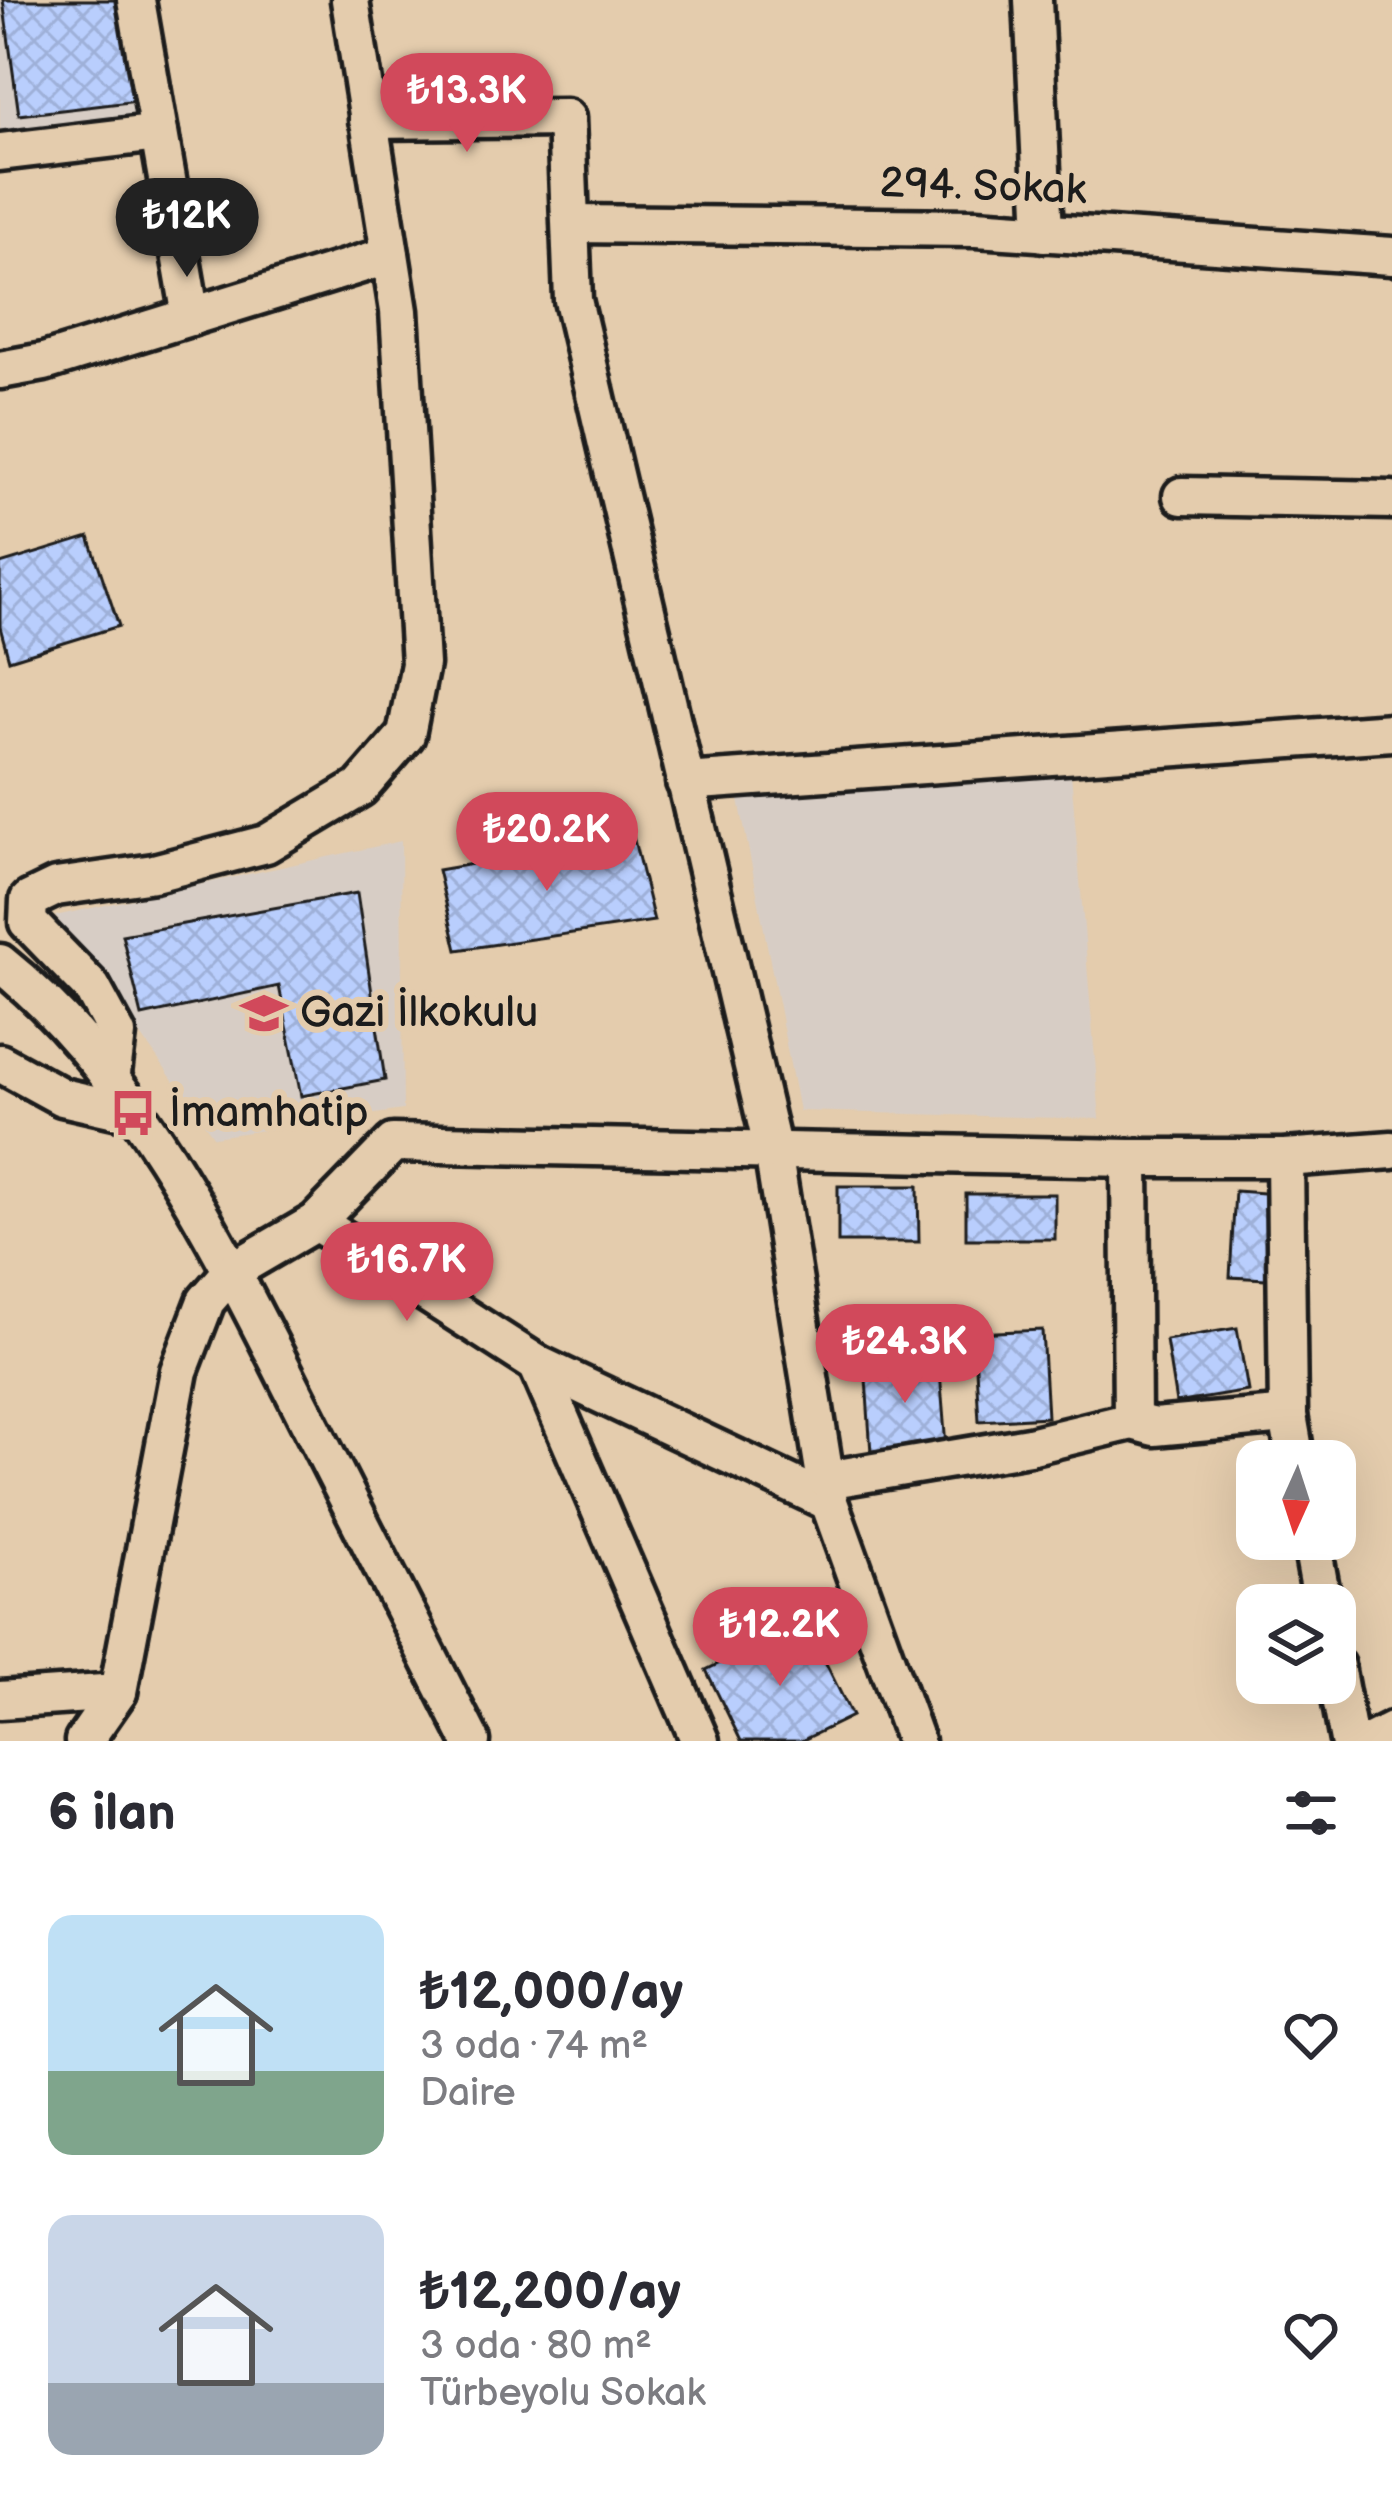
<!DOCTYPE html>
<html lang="tr">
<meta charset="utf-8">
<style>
body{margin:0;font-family:"Balsamiq Sans",sans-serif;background:#f7f7f7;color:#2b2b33;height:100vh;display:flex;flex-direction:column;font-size:45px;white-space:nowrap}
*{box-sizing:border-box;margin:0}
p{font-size:39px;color:#7c7c81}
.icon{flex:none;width:66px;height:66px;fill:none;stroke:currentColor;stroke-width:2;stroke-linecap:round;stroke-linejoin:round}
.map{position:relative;height:1741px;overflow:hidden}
.panel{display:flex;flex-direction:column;background:#fff;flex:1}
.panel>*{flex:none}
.needle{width:78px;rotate:183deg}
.fabs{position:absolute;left:1236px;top:1440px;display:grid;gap:24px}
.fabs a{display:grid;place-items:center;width:120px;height:120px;border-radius:24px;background:#fff;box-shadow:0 12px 48px #0002;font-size:60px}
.price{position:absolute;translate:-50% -102px;padding:0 27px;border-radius:42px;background:#d1495b;color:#fff;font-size:39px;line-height:78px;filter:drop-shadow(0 3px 6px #0008)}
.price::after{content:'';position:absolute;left:50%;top:72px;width:36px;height:27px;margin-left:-18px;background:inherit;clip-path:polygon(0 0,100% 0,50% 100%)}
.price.on{background:#222;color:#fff}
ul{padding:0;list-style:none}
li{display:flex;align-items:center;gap:36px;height:300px;padding:0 48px}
li span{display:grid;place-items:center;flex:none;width:336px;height:240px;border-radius:24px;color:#555}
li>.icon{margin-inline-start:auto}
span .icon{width:144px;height:144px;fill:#fffc;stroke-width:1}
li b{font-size:51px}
h2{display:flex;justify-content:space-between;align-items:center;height:144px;padding:0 48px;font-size:51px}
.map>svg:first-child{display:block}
</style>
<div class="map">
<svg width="1392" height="1741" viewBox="0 0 1392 1741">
<defs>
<pattern id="building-cross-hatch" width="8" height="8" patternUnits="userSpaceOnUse" patternTransform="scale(3)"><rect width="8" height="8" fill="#b9cefd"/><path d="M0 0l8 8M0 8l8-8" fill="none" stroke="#9eb0d8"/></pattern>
</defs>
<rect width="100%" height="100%" fill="#e4ccad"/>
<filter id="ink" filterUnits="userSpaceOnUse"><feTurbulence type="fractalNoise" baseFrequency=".00833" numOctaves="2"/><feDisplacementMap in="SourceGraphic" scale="24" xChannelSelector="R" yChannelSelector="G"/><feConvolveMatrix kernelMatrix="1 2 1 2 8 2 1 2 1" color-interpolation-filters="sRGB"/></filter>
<g filter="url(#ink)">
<g fill="#d7cdc5">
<polygon points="0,0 119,0 142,124 0,143"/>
<polygon points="1071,773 1100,1119 799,1111 739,800"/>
<polygon points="401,841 403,1110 214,1137 55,916"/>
</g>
<g fill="url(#building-cross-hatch)" stroke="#1c1c1c" stroke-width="3">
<polygon points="3,0 119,0 138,101 19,115"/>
<polygon points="89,537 119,626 9,660 0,627 0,564"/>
<polygon points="633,836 654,921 457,950 438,870"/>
<polygon points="357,893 385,1080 301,1096 279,986 142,1016 122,935"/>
<polygon points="838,1186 918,1186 919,1242 838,1242"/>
<polygon points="1235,1191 1292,1195 1286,1280 1230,1277"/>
<rect x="966" y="1194" width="89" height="45"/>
<polygon points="1237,1328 1248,1391 1176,1403 1166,1340"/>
<polygon points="1042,1330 1047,1417 979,1421 974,1333"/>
<polygon points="939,1359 946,1447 871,1453 865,1364"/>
<polygon points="805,1621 852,1716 801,1741 741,1741 706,1670"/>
</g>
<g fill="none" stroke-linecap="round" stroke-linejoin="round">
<defs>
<g id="minor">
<polyline points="136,0 191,317"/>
<polyline points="1033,0 1044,233"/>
<polyline points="368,120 566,118 573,300 773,1151 829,1502 915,1741"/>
<polyline points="0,152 159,133"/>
<polyline points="571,224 976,228 1392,256"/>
<polyline points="0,370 44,362 390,255"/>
<polyline points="1182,496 1392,500"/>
<polyline points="685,782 1392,732"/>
<path d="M0,963C137,1072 227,1260 305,1414C360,1523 415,1632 471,1741"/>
<polyline points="0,1063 62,1097 133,1113"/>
<polyline points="111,1081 117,1034 92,988 28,922 29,900 56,887 154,873 266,844 360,788 406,735 420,664 399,311 350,0"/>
<polyline points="1130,1158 1132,1421"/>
<polyline points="1285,1158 1288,1415 1296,1461"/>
<polyline points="316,1222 537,1364 829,1502"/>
<polyline points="537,1364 700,1741"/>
<polyline points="826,1480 1029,1446 1132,1421 1154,1427 1288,1415"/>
<polyline points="1311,1539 1323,1605"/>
<polyline points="1335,1666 1349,1741"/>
<polyline points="0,1700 118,1692"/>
<polyline points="84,1741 118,1692 179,1371 206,1301 232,1271 316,1222 393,1143 1130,1158 1285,1158 1392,1150"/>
<polyline points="1372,1741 1392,1731"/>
</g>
</defs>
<use href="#minor" stroke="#1c1c1c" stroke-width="45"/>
<use href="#minor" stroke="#e4ccad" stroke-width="36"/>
</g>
</g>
<defs>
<symbol id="school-bare" viewBox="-9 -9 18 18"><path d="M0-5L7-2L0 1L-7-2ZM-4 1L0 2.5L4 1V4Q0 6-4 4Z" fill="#d1495b" stroke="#e4ccad" stroke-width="2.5" paint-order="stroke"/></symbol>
<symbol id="bus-bare" viewBox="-9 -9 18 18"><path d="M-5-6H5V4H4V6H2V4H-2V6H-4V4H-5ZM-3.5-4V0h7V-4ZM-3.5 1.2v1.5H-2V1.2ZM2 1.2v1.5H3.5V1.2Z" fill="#d1495b" stroke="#e4ccad" stroke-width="2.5" paint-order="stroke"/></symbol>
</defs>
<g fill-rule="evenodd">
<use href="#school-bare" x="231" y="980" width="66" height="66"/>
<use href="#bus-bare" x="100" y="1080" width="66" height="66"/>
</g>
<g text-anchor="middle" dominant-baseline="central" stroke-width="12" stroke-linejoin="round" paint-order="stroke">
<g font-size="42" fill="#1c1c1c" stroke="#e4ccad">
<text transform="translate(983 187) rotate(2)">294. Sokak</text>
</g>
<g font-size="42" fill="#1c1c1c" stroke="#e4ccad" text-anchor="start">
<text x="300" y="1013">Gazi İlkokulu</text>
<text x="169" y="1113">İmamhatip</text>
</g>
</g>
</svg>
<div class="fabs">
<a><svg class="needle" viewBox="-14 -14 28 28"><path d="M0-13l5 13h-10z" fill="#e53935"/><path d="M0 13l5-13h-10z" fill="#7c7c81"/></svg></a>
<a><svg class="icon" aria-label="layers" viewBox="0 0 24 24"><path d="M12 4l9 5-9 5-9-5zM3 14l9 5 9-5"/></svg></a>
</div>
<b class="price" style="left:467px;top:155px">₺13.3K</b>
<b class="price on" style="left:187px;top:280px">₺12K</b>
<b class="price" style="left:547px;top:894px">₺20.2K</b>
<b class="price" style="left:407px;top:1324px">₺16.7K</b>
<b class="price" style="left:905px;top:1406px">₺24.3K</b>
<b class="price" style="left:780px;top:1689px">₺12.2K</b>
</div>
<section class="panel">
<h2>6 ilan<svg class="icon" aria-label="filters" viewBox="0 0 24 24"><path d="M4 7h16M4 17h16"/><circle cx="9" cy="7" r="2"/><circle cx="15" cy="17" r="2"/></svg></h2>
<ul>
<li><span style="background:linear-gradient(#bfe0f5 65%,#7fa58c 0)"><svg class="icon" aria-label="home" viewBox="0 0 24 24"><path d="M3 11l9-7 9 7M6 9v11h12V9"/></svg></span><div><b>₺12,000/ay</b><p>3 oda · 74 m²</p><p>Daire</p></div><svg class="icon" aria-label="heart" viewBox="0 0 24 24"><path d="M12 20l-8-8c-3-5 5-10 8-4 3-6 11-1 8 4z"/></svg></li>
<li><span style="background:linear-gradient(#c9d6e8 70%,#9aa5b1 0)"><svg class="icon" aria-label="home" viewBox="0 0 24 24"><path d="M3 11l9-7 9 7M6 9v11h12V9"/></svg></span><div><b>₺12,200/ay</b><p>3 oda · 80 m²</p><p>Türbeyolu Sokak</p></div><svg class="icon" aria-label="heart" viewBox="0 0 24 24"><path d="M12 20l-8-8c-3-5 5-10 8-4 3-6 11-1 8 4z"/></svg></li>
</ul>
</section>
